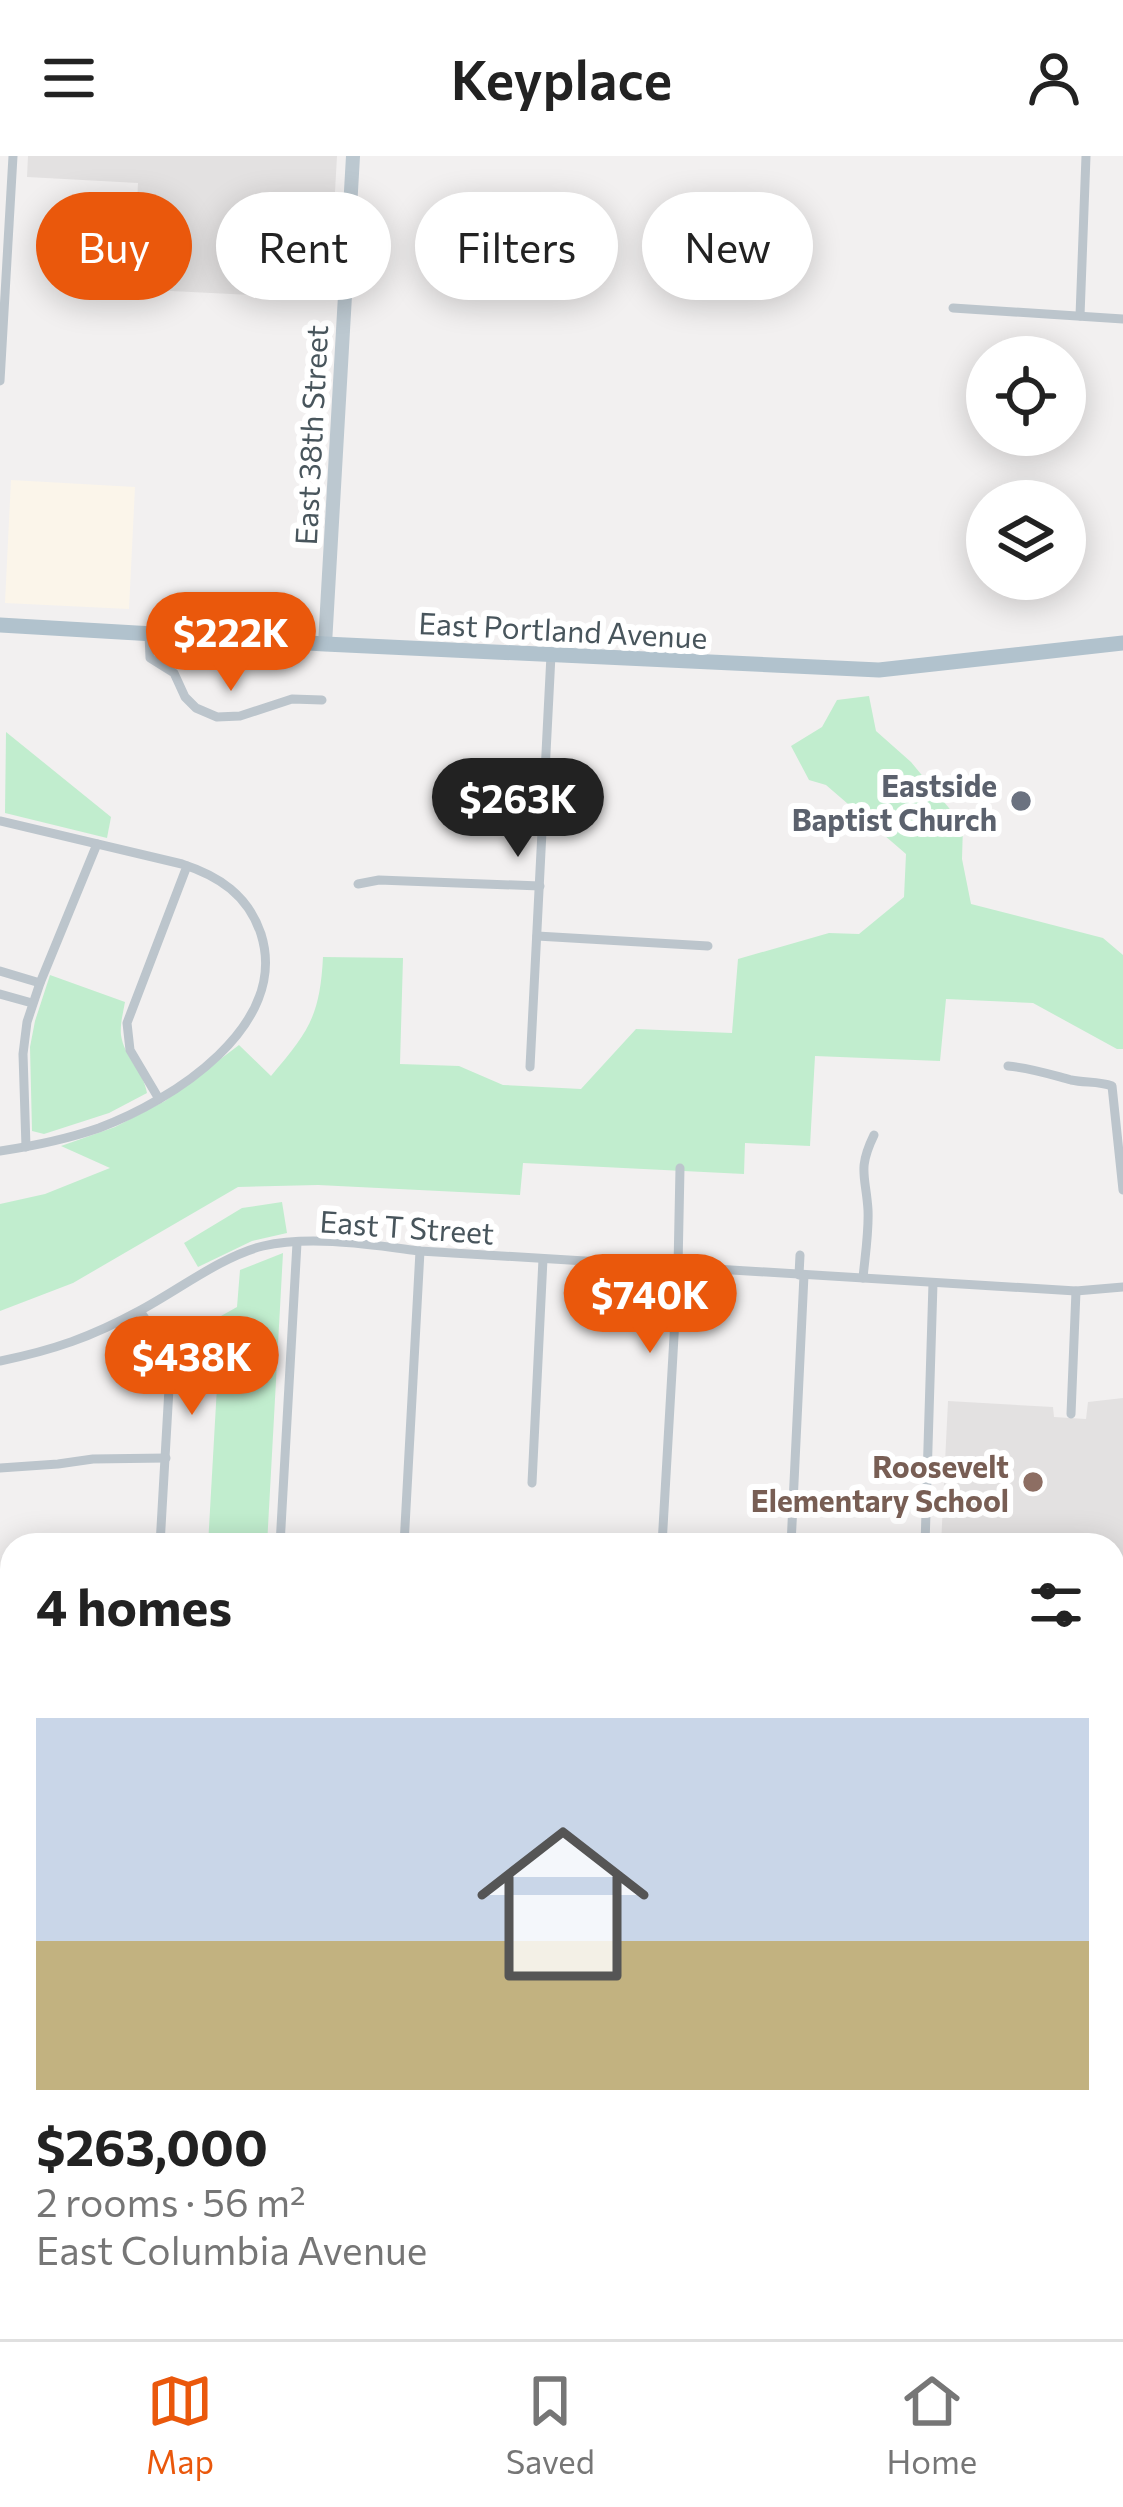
<!DOCTYPE html>
<meta charset="utf-8">
<style>
body{margin:0;font-family:Commissioner,sans-serif;background:#f2f2f2;color:#222;height:100vh;display:flex;flex-direction:column;font-size:45px;white-space:nowrap}
*{box-sizing:border-box;margin:0}
p{font-size:39px;color:#767676}
.icon{flex:none;width:66px;height:66px;fill:none;stroke:currentColor;stroke-width:2;stroke-linecap:round;stroke-linejoin:round}
.map{position:relative;flex:1;overflow:hidden}
.panel{position:absolute;left:0px;top:1377px;width:1125px;height:807px;display:flex;flex-direction:column;background:#fff;border-radius:36px 36px 0 0;box-shadow:0 6px 30px #0003}
.panel>*{flex:none}
.guide{position:absolute;left:36px;top:36px;width:1053px;height:108px;display:flex;gap:24px}
.tools{position:absolute;left:966px;top:180px;display:grid;gap:24px}
.tools a{display:grid;place-items:center;width:120px;height:120px;border-radius:50%;background:#fff;box-shadow:0 6px 30px #0003;font-size:60px}
.price{position:absolute;translate:-50% -102px;padding:0 27px;border-radius:42px;background:#ea580c;color:#fff;font-size:39px;line-height:78px;filter:drop-shadow(0 3px 6px #0008)}
.price::after{content:'';position:absolute;left:50%;top:72px;width:36px;height:27px;margin-left:-18px;background:inherit;clip-path:polygon(0 0,100% 0,50% 100%)}
.price.selected{background:#222;color:#fff}
ul{padding:0;list-style:none}
li{display:grid;align-content:center;gap:24px;height:636px;padding:0 36px}
li span{display:grid;place-items:center;height:372px;border-radius:0px;color:#555}
li>.icon{margin-inline-start:auto}
span .icon{width:216px;height:216px;fill:#fffc;stroke-width:1}
li b{font-size:51px}
h2{display:flex;justify-content:space-between;align-items:center;height:144px;padding:0 36px;font-size:51px}
.pill{padding:0 42px;border-radius:54px;background:#fff;box-shadow:0 6px 30px #0003;font-size:42px;line-height:108px}
.pill.selected{background:#ea580c;color:#fff}
header{display:flex;justify-content:space-between;align-items:center;height:156px;padding:0 36px;background:#fff;font-size:54px;font-weight:600}
.tab-bar{display:flex;justify-content:space-around;align-items:center;height:168px;border-top:3px solid #e0e0e0;background:#fff;font-size:33px;color:#767676}
.tab-bar a{display:grid;justify-items:center;gap:6px}
.tab-bar .selected{color:#ea580c}
.map>svg:first-child{display:block}
</style>
<header><svg class="icon" aria-label="menu" viewBox="0 0 24 24"><path d="M4 6h16M4 12h16M4 18h16"/></svg>Keyplace<svg class="icon" aria-label="person" viewBox="0 0 24 24"><circle cx="12" cy="8" r="4"/><path d="M4 21q1-7 8-7t8 7"/></svg></header>
<div class="map">
<svg width="1123" height="2183" viewBox="0 0 1123 2183">
<rect width="100%" height="100%" fill="#f2f0f0"/>
<polygon fill="#fbf5ea" points="11,324 135,331 129,453 5,447"/>
<g fill="#e3e1e1">
<polygon points="28,0 337,0 329,143 151,134 153,88 135,87 138,27 27,21"/>
<polygon points="1123,1242 1123,1441 1113,1442 1113,1389 941,1389 948,1245 1053,1251 1054,1261 1086,1263 1088,1246"/>
</g>
<g fill="#c1edce">
<path d="M869,540L876,575L911,606L963,669L962,703L971,748L1103,782L1123,799V893H1117L1033,847L946,843L940,905L815,900L810,990L745,987L744,1018L523,1007L520,1039L318,1029L238,1031L73,1127L0,1155V1048L45,1038L110,1012L61,990L115,971L165,945L239,889L271,920C308,876 320,861 323,801L403,802L400,908L459,910L503,929L581,933L636,873L732,877L738,803L829,777L859,778L904,741L906,698L826,629L809,624L791,590L822,571L837,544Z"/>
<polygon points="6,576 111,661 107,682 5,657"/>
<path d="M50,819L125,846C123,857 120,868 121,879C124,901 144,916 147,937L109,957L44,978L32,975L30,891L35,865Z"/>
<polygon points="282,1046 287,1077 252,1085 198,1111 184,1087 242,1052"/>
<polygon points="283,1097 267,1389 208,1389 221,1160 237,1151 240,1114"/>
<polygon points="12,1505 12,1927 0,1924 0,1506"/>
<polygon points="1123,1801 1123,1986 1113,1985 1113,1803"/>
<polygon points="471,2172 1029,2172 1033,2181 1032,2183 470,2183"/>
</g>
<polygon fill="#90dee8" points="900,2172 980,2172 984,2183 907,2183"/>
<g fill="none" stroke-linecap="round" stroke-linejoin="round">
<g stroke="#90dee8" stroke-width="3">
<polyline points="0,1802 12,1805"/>
<polyline points="1055,2172 1074,2183"/>
</g>
<g stroke="#bcc5cc" stroke-width="9">
<polyline points="953,152 1123,163"/>
<polyline points="1080,160 1086,0"/>
<polyline points="0,225 13,0"/>
<polyline points="149,478 150,502 174,517 185,541 196,552 217,561 240,560 292,543 322,544"/>
<path d="M0,665L182,708C219,720 248,739 261,778C290,870 172,945 99,972C67,983 34,990 0,995"/>
<polyline points="358,728 379,724 540,730"/>
<polyline points="537,780 708,790"/>
<polyline points="0,815 40,827"/>
<polyline points="0,838 32,847"/>
<path d="M1008,910C1031,912 1049,918 1071,924C1085,927 1099,925 1112,930L1123,1034"/>
<polyline points="530,911 551,499"/>
<polyline points="159,943 130,894 127,867 187,710"/>
<polyline points="26,991 23,898 27,866 40,827 97,688"/>
<polyline points="799,1119 800,1099"/>
<path d="M863,1122C865,1100 869,1076 868,1054C866,1020 857,1014 874,979"/>
<polyline points="140,1155 160,1185 170,1215 160,1389"/>
<path d="M0,1205C54,1194 91,1181 139,1155C177,1135 222,1100 263,1090C311,1079 372,1089 420,1095L1076,1135L1123,1131"/>
<polyline points="1071,1258 1076,1135"/>
<polyline points="0,1312 58,1308 93,1303 166,1302"/>
<polyline points="532,1327 543,1103"/>
<polyline points="280,1389 297,1087"/>
<polyline points="404,1389 420,1095"/>
<polyline points="662,1389 678,1111 680,1012"/>
<polyline points="791,1389 804,1119"/>
<polyline points="925,1389 933,1127"/>
<polyline points="1113,1781 1123,1780"/>
<polyline points="1113,2075 1123,2076"/>
<polyline points="0,2151 12,2152"/>
<polyline points="383,2172 428,2175"/>
</g>
<g stroke="#bcc5cc" stroke-width="12">
<polyline points="0,1437 12,1436"/>
<polyline points="1113,1459 1123,1458"/>
</g>
<polyline stroke="#bcc8d0" stroke-width="14" points="325,488 353,0"/>
<polyline stroke="#b1c2cd" stroke-width="15" points="0,469 325,488 879,514 1123,487"/>
</g>
<circle fill="#6b7280" stroke="#fff" stroke-width="4.5" cx="1021" cy="645" r="12"/>
<circle fill="#8d6e63" stroke="#fff" stroke-width="4.5" cx="1033" cy="1326" r="12"/>
<g text-anchor="middle" dominant-baseline="central" stroke-width="12" stroke-linejoin="round" paint-order="stroke">
<g font-size="30" fill="#48555c" stroke="#fff">
<text transform="translate(310 279) rotate(-87)">East 38th Street</text>
<text transform="translate(563 473) rotate(3)">East Portland Avenue</text>
<text transform="translate(407 1070) rotate(4)">East T Street</text>
</g>
<g font-size="30" font-weight="bold" fill="#5b616d" stroke="#fff" text-anchor="end">
<text x="997" y="628">Eastside<tspan x="997" dy="34">Baptist Church</tspan></text>
</g>
<g font-size="30" font-weight="bold" fill="#785e54" stroke="#fff" text-anchor="end">
<text x="1009" y="1309">Roosevelt<tspan x="1009" dy="34">Elementary School</tspan></text>
</g>
</g>
</svg>
<div class="tools">
<a><svg class="icon" aria-label="locate" viewBox="0 0 24 24"><circle cx="12" cy="12" r="6"/><path d="M12 2v4M12 18v4M2 12h4M18 12h4"/></svg></a>
<a><svg class="icon" aria-label="layers" viewBox="0 0 24 24"><path d="M12 4l9 5-9 5-9-5zM3 14l9 5 9-5"/></svg></a>
</div>
<b class="price" style="left:231px;top:538px">$222K</b>
<b class="price selected" style="left:518px;top:704px">$263K</b>
<b class="price" style="left:650px;top:1200px">$740K</b>
<b class="price" style="left:192px;top:1262px">$438K</b>
<div class="guide">
<a class="pill selected">Buy</a>
<a class="pill">Rent</a>
<a class="pill">Filters</a>
<a class="pill">New</a>
</div>
<section class="panel">
<h2>4 homes<svg class="icon" aria-label="filters" viewBox="0 0 24 24"><path d="M4 7h16M4 17h16"/><circle cx="9" cy="7" r="2"/><circle cx="15" cy="17" r="2"/></svg></h2>
<ul>
<li><span style="background:linear-gradient(#c9d6e8 60%,#c2b280 0)"><svg class="icon" aria-label="home" viewBox="0 0 24 24"><path d="M3 11l9-7 9 7M6 9v11h12V9"/></svg></span><div><b>$263,000</b><p>2 rooms · 56 m²</p><p>East Columbia Avenue</p></div></li>
</ul>
</section>
</div>
<nav class="tab-bar">
<a class="selected"><svg class="icon" aria-label="map" viewBox="0 0 24 24"><path d="M3 6l6-2 6 2 6-2v14l-6 2-6-2-6 2zM9 4v14M15 6v14"/></svg>Map</a>
<a><svg class="icon" aria-label="saved" viewBox="0 0 24 24"><path d="M7 4h10v16l-5-4-5 4z"/></svg>Saved</a>
<a><svg class="icon" aria-label="home" viewBox="0 0 24 24"><path d="M3 11l9-7 9 7M6 9v11h12V9"/></svg>Home</a>
</nav>
